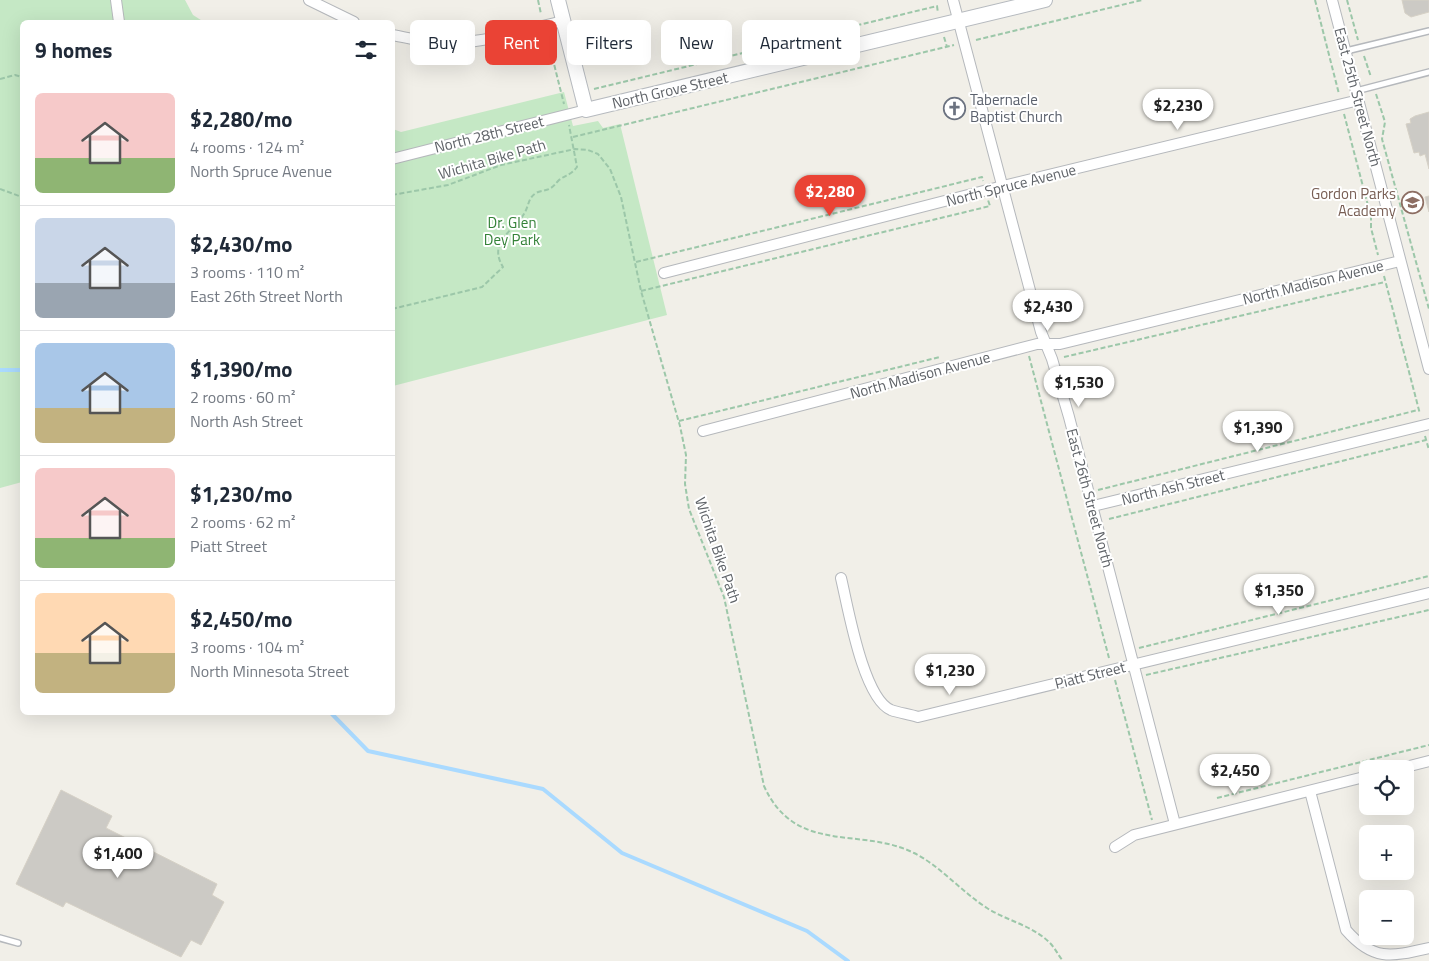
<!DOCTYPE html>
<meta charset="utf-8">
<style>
body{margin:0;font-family:"Titillium Web",sans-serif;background:#f6f6f7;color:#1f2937;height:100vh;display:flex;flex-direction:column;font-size:19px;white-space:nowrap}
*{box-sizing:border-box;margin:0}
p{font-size:16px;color:#747a83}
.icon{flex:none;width:28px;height:28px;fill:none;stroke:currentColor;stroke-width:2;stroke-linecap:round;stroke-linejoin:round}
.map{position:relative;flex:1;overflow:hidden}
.panel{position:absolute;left:20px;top:20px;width:375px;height:695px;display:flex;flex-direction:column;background:#fff;border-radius:8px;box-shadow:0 5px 20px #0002}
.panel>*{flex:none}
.banner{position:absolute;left:410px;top:20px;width:475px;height:45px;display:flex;gap:10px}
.buttons{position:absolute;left:1359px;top:760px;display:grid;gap:10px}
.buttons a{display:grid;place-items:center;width:55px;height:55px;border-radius:8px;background:#fff;box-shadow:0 5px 20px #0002;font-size:25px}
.price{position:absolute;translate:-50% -42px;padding:0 11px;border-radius:18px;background:#fff;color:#222;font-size:16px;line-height:32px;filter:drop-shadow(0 1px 2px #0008)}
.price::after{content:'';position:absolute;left:50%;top:30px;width:15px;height:11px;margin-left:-8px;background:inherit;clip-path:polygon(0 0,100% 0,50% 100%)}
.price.active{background:#ea4335;color:#fff}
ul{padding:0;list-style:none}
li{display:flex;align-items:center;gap:15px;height:125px;padding:0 15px}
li+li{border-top:1px solid #e0e1e3}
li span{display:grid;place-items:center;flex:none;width:140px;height:100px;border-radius:8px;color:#555}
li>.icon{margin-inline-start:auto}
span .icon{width:60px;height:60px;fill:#fffc;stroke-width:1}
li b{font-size:21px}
h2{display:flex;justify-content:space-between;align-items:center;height:60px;padding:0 15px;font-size:21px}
.chip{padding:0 18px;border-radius:8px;background:#fff;box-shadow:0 5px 20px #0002;font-size:18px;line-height:45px}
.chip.active{background:#ea4335;color:#fff}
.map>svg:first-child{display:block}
</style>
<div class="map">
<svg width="1429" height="961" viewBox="0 0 1429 961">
<rect width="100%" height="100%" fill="#f1efe8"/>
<g fill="#c5e8c5">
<polygon points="0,0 185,0 193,15 204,22 22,22 22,482 0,488"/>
<polygon points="564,92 573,126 598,121 603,128 620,124 667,315 393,386 393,129 401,132"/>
</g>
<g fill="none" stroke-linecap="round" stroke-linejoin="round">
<g stroke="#aadaff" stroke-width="4">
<polyline points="0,370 22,370"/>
<polyline points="330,712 368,751 543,789 622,853 807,931 848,961"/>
</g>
</g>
<g fill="#cccac5" stroke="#d6d1c6">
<polygon points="1402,0 1429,0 1429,12 1411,17 1405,13"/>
<polygon points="1429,112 1429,169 1425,154 1420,156 1419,152 1414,153 1406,124 1411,123 1410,119 1415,116"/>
<polygon points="1429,196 1429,212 1425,197"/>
<polygon points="61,790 112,816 106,828 217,884 212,895 224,902 201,945 191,940 181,957 66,902 63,907 16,884"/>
</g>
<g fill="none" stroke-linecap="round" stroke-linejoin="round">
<defs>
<g id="lane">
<polyline points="1346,51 1429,31"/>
<polyline points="1356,91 1429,72"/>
<polyline points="0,938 18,943"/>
</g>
<g id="street">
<polyline points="116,0 119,22"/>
<polyline points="309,0 354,22"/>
<polyline points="953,0 1041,332 1052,359 1069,417 1175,824"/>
<polyline points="1332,0 1429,369"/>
<path d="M392,35C405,37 418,41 430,42C475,47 520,31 563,21"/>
<polyline points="392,159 586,110"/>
<polyline points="664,273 1003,186 1359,100"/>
<polyline points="703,431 1037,344 1060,344 1400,261"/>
<polyline points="1093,506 1429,424"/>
<path d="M841,578C848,607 863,698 891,710C899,713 909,714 918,717L1429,593"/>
<polyline points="1398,769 1429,761"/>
<path d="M1310,791L1346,930C1373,961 1390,957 1429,948"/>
<polyline points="1115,847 1134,835 1368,776"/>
</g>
<polyline id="secondary" points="558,0 586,110 1045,0"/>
</defs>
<use href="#lane" stroke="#b5b8bc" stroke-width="8"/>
<use href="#street" stroke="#b5b8bc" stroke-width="12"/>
<use href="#secondary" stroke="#b6babf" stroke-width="16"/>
<g stroke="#9cc7a9" stroke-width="2" stroke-dasharray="5 2.5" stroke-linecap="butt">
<polyline points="538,0 541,14"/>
<polyline points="1315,0 1339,94"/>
<polyline points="1347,0 1358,40"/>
<polyline points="547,36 564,104"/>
<polyline points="944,37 947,47"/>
<polyline points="976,40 1142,0"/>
<polyline points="1364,56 1371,77"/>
<polyline points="0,79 15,75 22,77"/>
<polyline points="594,89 937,6 938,13"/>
<polyline points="1376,94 1385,122 1382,139 1429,309"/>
<polyline points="1344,114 1371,217 1371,228 1378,255"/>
<polyline points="573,137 954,45"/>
<polyline points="0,189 22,197"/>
<path d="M392,195L448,185L501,165L575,149L588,150L598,154L610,169L621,197L641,291L680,426L686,455L685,484L689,509L724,597L764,786C796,856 860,826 914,853C939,865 963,893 987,908C1007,921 1032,925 1050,943C1055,948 1058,955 1063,961"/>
<polyline points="636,262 982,177 983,181"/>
<polyline points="1384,276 1420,414"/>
<polyline points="641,291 990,206 988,200"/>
<path d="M392,309L482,287L503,267C487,241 515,231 525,212C529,205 528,198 536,193C541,190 547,191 551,188C554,186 556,183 559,180C567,174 570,176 577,167L569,125"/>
<polyline points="1029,356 1109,658"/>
<polyline points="1064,357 1385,282"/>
<polyline points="679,421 940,357"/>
<polyline points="1425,436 1429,450"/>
<polyline points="1098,490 1418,410"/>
<polyline points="1109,519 1426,440"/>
<polyline points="1139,648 1429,576"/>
<polyline points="1146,675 1429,610"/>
<polyline points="1115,680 1152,820"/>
<polyline points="1217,798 1429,745"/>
</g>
<use href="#lane" stroke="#fff" stroke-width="5"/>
<use href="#street" stroke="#fff" stroke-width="10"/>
<use href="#secondary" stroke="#fff" stroke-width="14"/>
</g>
<defs>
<symbol id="church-ring" viewBox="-11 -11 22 22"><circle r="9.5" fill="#fff" stroke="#6b7280" stroke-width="1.5"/><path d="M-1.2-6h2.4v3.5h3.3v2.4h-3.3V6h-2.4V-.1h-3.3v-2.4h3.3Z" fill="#6b7280"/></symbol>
<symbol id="school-ring" viewBox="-11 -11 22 22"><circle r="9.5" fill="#fff" stroke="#8d6e63" stroke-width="1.5"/><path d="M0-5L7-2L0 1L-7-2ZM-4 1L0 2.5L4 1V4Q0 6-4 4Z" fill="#8d6e63"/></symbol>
</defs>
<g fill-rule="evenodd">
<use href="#church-ring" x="942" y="96" width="25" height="25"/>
<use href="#school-ring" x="1400" y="190" width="25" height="25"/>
</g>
<g text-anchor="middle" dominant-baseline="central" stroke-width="4" stroke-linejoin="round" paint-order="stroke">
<g font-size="15" fill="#5f6368" stroke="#fff">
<text transform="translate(670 90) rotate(-13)">North Grove Street</text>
<text transform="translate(1358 97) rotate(75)">East 25th Street North</text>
<text transform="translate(489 134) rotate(-14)">North 28th Street</text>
<text transform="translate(492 159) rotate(-16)">Wichita Bike Path</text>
<text transform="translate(1011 185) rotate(-14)">North Spruce Avenue</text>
<text transform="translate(1313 282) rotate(-14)">North Madison Avenue</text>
<text transform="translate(920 375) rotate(-15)">North Madison Avenue</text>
<text transform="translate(1173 487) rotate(-14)">North Ash Street</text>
<text transform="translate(1090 498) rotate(75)">East 26th Street North</text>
<text transform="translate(718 550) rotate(71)">Wichita Bike Path</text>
<text transform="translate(1090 675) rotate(-14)">Piatt Street</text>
</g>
<g font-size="15" fill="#5b616d" stroke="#fff" text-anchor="start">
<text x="970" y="99">Tabernacle<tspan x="970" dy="17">Baptist Church</tspan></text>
</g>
<g font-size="15" fill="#785e54" stroke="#fff" text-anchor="end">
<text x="1396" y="193">Gordon Parks<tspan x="1396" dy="17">Academy</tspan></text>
</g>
<g font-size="15" fill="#348238" stroke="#fff">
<text x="512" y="222">Dr. Glen<tspan x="512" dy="17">Dey Park</tspan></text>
</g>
</g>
</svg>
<div class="buttons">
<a><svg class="icon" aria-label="locate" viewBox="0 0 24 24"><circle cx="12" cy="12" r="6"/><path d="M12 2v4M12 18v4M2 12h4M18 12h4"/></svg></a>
<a>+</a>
<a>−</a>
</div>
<b class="price" style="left:1178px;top:131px">$2,230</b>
<b class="price active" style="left:830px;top:217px">$2,280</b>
<b class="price" style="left:1048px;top:332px">$2,430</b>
<b class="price" style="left:1079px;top:408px">$1,530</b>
<b class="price" style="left:1258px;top:453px">$1,390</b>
<b class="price" style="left:1279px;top:616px">$1,350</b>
<b class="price" style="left:950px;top:696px">$1,230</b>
<b class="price" style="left:1235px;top:796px">$2,450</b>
<b class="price" style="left:118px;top:879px">$1,400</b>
<div class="banner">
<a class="chip">Buy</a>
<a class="chip active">Rent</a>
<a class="chip">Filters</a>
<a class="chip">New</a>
<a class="chip">Apartment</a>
</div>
<section class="panel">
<h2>9 homes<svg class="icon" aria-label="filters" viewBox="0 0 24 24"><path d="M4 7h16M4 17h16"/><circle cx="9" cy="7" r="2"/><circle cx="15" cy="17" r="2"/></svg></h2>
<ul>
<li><span style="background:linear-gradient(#f6c9c9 65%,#8fb573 0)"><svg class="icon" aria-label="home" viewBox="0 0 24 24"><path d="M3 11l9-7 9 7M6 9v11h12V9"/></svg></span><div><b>$2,280/mo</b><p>4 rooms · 124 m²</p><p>North Spruce Avenue</p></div></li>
<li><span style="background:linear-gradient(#c9d6e8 65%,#9aa5b1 0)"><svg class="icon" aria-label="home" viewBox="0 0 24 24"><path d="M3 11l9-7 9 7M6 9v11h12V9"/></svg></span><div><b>$2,430/mo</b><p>3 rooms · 110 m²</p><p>East 26th Street North</p></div></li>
<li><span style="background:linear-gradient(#a9c7e8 65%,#c2b280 0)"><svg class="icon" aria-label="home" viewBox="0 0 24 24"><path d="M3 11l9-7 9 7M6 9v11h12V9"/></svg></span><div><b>$1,390/mo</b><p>2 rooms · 60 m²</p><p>North Ash Street</p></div></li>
<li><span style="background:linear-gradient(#f6c9c9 70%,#8fb573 0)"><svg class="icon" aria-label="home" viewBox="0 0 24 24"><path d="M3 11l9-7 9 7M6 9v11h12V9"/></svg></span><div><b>$1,230/mo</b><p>2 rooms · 62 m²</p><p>Piatt Street</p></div></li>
<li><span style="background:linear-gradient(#ffd9b3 60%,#c2b280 0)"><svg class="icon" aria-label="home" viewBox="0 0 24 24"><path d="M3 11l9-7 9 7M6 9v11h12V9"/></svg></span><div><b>$2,450/mo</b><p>3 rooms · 104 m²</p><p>North Minnesota Street</p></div></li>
</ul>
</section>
</div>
